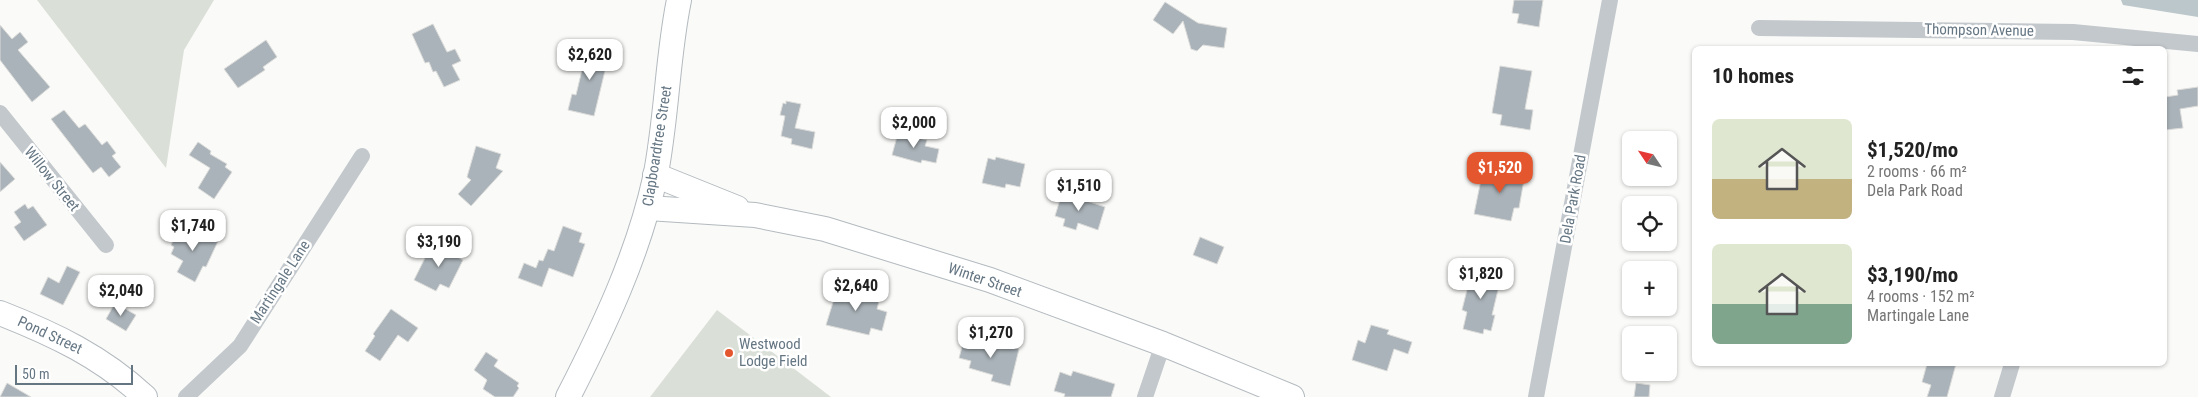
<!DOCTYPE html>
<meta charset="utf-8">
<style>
body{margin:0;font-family:"Roboto Condensed",sans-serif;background:#f6f6f6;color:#222;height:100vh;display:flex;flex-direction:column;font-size:19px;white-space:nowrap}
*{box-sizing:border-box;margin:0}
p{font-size:16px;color:#767676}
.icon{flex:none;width:28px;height:28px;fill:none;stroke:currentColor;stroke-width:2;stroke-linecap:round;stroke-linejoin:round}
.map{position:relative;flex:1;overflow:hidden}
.side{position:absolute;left:1692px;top:46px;width:475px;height:320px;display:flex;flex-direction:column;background:#fff;border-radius:8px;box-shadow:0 1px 4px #0004}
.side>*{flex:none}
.needle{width:32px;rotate:305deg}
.controls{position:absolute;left:1622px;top:131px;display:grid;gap:10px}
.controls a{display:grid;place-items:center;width:55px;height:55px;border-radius:8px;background:#fff;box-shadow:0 1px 4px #0004;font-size:25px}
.scale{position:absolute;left:15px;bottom:12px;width:118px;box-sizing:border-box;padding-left:5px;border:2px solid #657683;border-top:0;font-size:14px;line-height:18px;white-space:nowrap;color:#657683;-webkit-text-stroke:4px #fff;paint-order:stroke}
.price{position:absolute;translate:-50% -42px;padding:0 11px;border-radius:10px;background:#fff;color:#222;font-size:16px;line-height:32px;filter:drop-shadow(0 1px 2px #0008)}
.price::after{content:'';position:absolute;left:50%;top:30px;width:15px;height:11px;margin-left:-8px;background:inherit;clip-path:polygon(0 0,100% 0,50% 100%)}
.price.on{background:#e4572e;color:#fff}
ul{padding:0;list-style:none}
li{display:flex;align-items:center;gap:15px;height:125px;padding:0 20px}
li span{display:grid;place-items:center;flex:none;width:140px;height:100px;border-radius:8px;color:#555}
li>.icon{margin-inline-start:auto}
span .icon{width:60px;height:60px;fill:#fffc;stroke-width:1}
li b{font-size:21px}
h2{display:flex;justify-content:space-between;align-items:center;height:60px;padding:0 20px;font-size:21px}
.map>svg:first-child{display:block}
</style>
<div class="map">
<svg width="2198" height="397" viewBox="0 0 2198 397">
<rect width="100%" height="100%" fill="#fafaf8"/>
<g fill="#dadfd7">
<polygon points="37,0 214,0 184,50 166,168"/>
<polygon points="717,310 831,397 650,397"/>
</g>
<polygon fill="#bbc7cb" points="2121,0 2198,0 2198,17 2123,5"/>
<g fill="#aab3b9" stroke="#dcdcda">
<polygon points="1514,0 1543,0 1539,27 1517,23 1519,14 1512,13"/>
<polygon points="1165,2 1198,23 1227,28 1224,48 1203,45 1197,51 1191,49 1183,21 1173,34 1153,20"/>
<polygon points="433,24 447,52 455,49 461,61 452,65 460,80 444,87 436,71 433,72 429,62 425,63 412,34"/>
<polygon points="0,25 12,39 20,32 28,42 18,50 50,87 32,102 0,60"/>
<polygon points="266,40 277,57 263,67 265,70 238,88 224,69"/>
<polygon points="588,45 610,50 594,116 568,110 572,94 576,95"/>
<polygon points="1500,66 1532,71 1525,109 1533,110 1530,130 1500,125 1502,115 1492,113"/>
<polygon points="2198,87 2198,106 2180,109 2183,128 2165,130 2165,97 2178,95 2177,90"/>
<polygon points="786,101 801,104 795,128 815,132 812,149 791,144 792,139 781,136 785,116 780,115 783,103 786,104"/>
<polygon points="64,110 79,128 85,124 102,145 107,141 116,153 112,156 121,167 109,177 101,167 93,173 51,119"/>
<polygon points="898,133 927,140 925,146 939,149 936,163 922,160 921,163 892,155"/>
<polygon points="198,142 211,151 210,154 227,164 225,167 232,172 214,199 198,188 210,168 189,155"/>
<polygon points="476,146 501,154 496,168 503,171 471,206 458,194 471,180 467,177"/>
<polygon points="996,157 1025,164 1020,187 1006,184 1005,188 982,183 988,158 995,160"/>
<polygon points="0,162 15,179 0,192"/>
<polygon points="1490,167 1525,174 1519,208 1514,208 1511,221 1474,214 1481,180 1487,181"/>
<polygon points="1062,193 1105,207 1098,230 1078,223 1076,230 1063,226 1065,219 1055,216"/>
<polygon points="25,204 28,209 33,206 47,225 24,241 14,227 21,222 14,212"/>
<polygon points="563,226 582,233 579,242 585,244 573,277 549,268 542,287 518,278 524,263 536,268 539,260 543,261 548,249 554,251"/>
<polygon points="198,228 219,239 206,267 203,266 195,282 177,272 183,261 171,254 174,247 171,245 179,229 193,237"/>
<polygon points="1200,237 1224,247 1217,264 1193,255"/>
<polygon points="440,241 456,248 453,255 463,260 449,288 440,284 436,291 414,280 428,252 433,255"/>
<polygon points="67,266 80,272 63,305 40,294 48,277 59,283"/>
<polygon points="1473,266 1502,273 1492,315 1495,315 1491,331 1484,329 1483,334 1463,329 1467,312 1462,310"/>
<polygon points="838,286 871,296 870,299 879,301 877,309 887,312 882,331 871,328 869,335 826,325"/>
<polygon points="115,303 136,315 126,331 106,319"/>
<polygon points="391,309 418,328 408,342 398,335 380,361 365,351 375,336 373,334"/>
<polygon points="1371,325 1389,330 1387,334 1412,342 1408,354 1394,349 1387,371 1352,360 1358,340 1365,343"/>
<polygon points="977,338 1019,349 1010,386 991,381 993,375 969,368 971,361 959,358 964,340 975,343"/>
<polygon points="486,352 498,360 494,366 519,383 517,386 519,388 513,397 495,397 483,389 487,380 474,370"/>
<polygon points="1927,364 1956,364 1947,397 1927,397 1931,385 1922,382"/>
<polygon points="1073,371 1115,384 1111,397 1064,397 1065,394 1054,391 1060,372 1071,376"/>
<polygon points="7,383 31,397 0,397"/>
<polygon points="1636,383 1650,385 1649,397 1634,397"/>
</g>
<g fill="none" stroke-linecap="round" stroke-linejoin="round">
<defs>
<g id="secondary">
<polyline points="655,175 737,208"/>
<polyline points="648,208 755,215 825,229 990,280 1163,344 1292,397"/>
<path d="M0,313C54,334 102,357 145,397"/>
<path d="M568,397C604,327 638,255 655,178C667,119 667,58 679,0"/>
</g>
</defs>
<use href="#secondary" stroke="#b3babf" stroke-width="26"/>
<g stroke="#c3c8cc" stroke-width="16">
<polyline points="1759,28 2073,32 2198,44"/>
<polyline points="0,113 106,245"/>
<polyline points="186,397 240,346 362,156"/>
<polyline points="1145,397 1163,344"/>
<polyline points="1536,397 1610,0"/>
<polyline points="2002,397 2012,364"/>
</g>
<use href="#secondary" stroke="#fff" stroke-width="24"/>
</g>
<circle fill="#e4572e" stroke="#fff" stroke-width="2" cx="729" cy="353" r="5"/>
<g text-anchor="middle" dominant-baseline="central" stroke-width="5" stroke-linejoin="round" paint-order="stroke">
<g font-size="15" fill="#657683" stroke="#fff">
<text transform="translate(1979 30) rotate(1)">Thompson Avenue</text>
<text transform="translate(657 146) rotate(-81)">Clapboardtree Street</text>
<text transform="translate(52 179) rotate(51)">Willow Street</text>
<text transform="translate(1573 199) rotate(-80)">Dela Park Road</text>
<text transform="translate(985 280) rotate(19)">Winter Street</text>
<text transform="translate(280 282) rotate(-57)">Martingale Lane</text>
<text transform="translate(50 335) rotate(25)">Pond Street</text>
</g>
<g font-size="15" fill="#657683" stroke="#fff" text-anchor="start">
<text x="739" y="344">Westwood<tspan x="739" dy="17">Lodge Field</tspan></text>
</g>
</g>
</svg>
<div class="controls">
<a><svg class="needle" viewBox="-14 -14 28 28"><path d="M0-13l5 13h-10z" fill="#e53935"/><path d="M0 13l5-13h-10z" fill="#767676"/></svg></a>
<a><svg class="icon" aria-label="locate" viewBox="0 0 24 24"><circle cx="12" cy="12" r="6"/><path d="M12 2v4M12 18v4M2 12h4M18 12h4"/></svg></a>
<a>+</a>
<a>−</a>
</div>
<div class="scale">50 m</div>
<b class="price" style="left:590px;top:81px">$2,620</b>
<b class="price" style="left:914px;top:149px">$2,000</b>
<b class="price on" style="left:1500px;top:194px">$1,520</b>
<b class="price" style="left:1079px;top:212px">$1,510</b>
<b class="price" style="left:193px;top:252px">$1,740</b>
<b class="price" style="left:439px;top:268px">$3,190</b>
<b class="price" style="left:1481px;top:300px">$1,820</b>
<b class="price" style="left:856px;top:312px">$2,640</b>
<b class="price" style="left:121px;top:317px">$2,040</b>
<b class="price" style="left:991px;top:359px">$1,270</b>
<section class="side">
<h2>10 homes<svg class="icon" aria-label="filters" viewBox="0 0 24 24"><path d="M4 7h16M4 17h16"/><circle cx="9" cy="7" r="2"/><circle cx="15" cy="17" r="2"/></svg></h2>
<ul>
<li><span style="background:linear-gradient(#dfe7d0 60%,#c2b280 0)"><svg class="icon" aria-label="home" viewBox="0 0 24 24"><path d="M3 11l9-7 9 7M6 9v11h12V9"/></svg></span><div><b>$1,520/mo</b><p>2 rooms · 66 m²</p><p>Dela Park Road</p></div></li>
<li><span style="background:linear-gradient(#dfe7d0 60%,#7fa58c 0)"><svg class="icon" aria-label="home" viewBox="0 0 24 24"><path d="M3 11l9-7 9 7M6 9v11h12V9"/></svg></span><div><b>$3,190/mo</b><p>4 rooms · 152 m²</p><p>Martingale Lane</p></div></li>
</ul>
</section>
</div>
